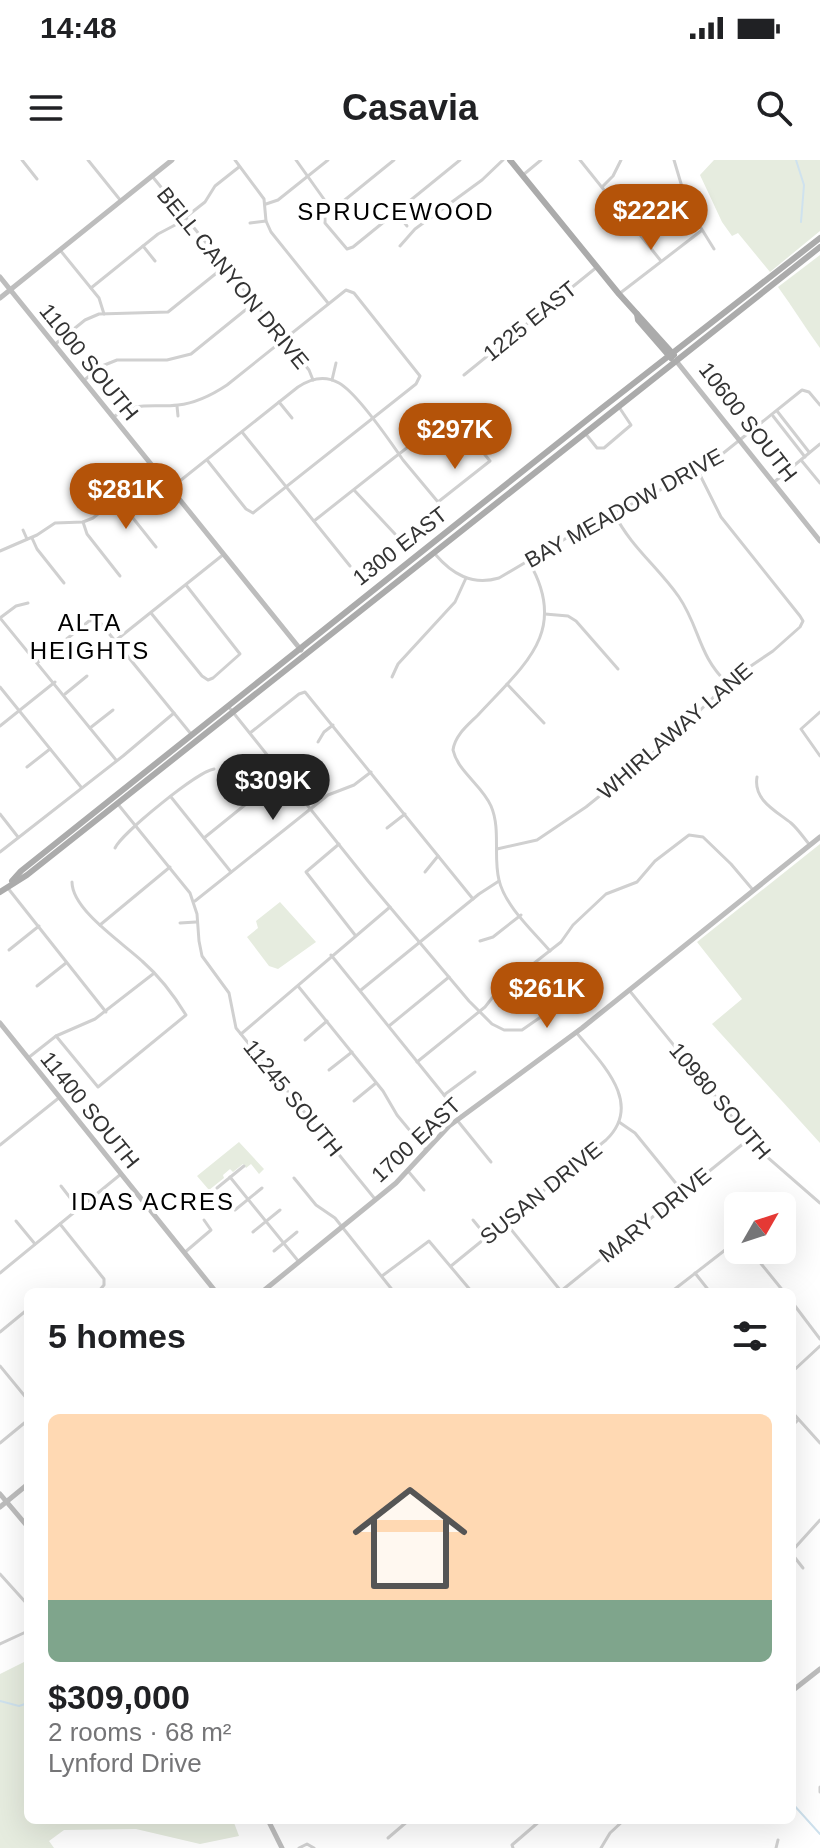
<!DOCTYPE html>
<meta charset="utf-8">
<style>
body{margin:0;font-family:Arial,sans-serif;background:#f6f6f6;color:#202124;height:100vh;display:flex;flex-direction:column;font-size:30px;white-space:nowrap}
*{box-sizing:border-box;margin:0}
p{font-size:26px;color:#757577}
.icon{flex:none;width:44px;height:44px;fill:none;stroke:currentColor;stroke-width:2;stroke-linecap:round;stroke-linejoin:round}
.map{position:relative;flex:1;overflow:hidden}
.sheet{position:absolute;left:24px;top:1128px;width:772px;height:536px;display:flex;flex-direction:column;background:#fff;border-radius:12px;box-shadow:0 8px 32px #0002}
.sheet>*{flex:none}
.needle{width:52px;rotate:51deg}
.controls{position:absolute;left:724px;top:1032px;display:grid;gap:16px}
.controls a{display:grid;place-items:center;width:72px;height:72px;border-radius:12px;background:#fff;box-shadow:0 8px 32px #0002;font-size:40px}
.price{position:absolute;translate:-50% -68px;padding:0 18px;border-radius:28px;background:#b45309;color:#fff;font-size:26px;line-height:52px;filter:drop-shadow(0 2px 4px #0008)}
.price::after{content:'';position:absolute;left:50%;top:48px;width:24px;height:18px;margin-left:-12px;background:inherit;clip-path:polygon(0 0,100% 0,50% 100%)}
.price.on{background:#222;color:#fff}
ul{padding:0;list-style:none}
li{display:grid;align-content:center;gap:16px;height:424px;padding:0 24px}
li+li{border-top:2px solid #e0e0e0}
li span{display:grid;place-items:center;height:248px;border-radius:12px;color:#555}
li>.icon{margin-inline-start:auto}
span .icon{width:144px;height:144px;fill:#fffc;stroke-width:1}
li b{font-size:34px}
h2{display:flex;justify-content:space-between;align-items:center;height:96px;padding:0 24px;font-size:34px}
.status{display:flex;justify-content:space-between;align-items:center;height:56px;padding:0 40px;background:#fff;direction:ltr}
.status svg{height:22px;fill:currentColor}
header{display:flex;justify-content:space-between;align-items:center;height:104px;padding:0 24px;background:#fff;font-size:36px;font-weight:600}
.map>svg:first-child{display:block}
</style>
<div class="status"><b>14:48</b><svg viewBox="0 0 49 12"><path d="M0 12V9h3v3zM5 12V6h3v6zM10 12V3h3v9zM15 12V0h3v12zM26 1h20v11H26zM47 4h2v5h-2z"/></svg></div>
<header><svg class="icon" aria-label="menu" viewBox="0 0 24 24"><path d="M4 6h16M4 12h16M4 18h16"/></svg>Casavia<svg class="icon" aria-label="search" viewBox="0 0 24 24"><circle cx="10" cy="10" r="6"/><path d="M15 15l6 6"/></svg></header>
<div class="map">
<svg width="820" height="1688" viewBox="0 0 820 1688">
<rect width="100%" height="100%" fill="#fff"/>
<g fill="#e6ecdf">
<polygon points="714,0 820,0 820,71 770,112 738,73 732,76 722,62 700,15"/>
<path d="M820,95V188C805,168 793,147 778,127Z"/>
<polygon points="820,684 820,983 712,864 742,839 697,782"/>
<polygon points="280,742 316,782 278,809 269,806 247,777 258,768 256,761"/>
<polygon points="239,982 264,1009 259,1014 251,1004 246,1008 243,1004 233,1012 230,1009 223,1015 224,1018 209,1030 197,1016"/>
<polygon points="28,1500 28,1660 233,1660 239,1676 200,1684 136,1669 64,1670 49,1681 54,1688 0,1688 0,1514"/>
</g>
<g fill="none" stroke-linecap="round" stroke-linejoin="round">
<g stroke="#cfe2ee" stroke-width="2">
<polyline points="796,0 804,25 801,62"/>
<polyline points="0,1541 19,1546 28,1543"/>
<polyline points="792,1643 820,1674"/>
</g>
<g stroke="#d0d0d0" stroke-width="3">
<polyline points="22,0 37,19"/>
<polyline points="88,0 121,41"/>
<polyline points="235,0 264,39 266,61 271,72 328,143"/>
<polyline points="296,0 331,49"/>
<polyline points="394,0 325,56 325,63 347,89 353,87 460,0"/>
<polyline points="580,0 661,101"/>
<polyline points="674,0 688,47 714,89"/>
<polyline points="523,15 541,0"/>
<polyline points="152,16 309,210 313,220"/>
<polyline points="603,26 613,16 621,0"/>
<polyline points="266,44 278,40 328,0"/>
<polyline points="396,52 407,66"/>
<polyline points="250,63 266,61"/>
<polyline points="143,86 155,101"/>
<polyline points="400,86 415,69 482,20 503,0"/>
<polyline points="60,90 99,138 104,154"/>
<polyline points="91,128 158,74 177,64 205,42 215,26 239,7"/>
<polyline points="619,134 701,71"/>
<polyline points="54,185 85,160 99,154 168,152 224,107"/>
<polyline points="464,215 597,107"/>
<polyline points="332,220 336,203"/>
<polyline points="83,221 102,206 117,200 167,200 191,194 254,143"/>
<polyline points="279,242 292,258"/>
<polyline points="177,246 178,256"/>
<polyline points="777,251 809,292"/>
<path d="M115,256C134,241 155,248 178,245C197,243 212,235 227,225L346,130L354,133L420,216L416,224L253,353L246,349L207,300"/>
<polyline points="773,256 805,297"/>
<polyline points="242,272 350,406"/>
<polyline points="585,273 597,288 604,288 631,265 619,247"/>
<polyline points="801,300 820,323"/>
<polyline points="773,323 820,284"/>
<path d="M171,328L298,227C310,219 325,215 339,223C357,233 390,281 403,300L438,342L490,301L451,253L446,257L399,294L395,297L314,361"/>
<polyline points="354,330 395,374"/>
<polyline points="117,338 156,387"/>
<path d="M614,353C630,386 658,407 679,437C700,468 698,495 727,523"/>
<polyline points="83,362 87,374 120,416"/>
<polyline points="23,370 27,379"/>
<polyline points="32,378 37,389 64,423"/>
<polyline points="0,391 37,375 55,363 83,362 93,358 154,309"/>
<path d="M435,394C452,414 472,426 499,418L580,370L706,307L802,230L809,232L820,245"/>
<path d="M529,402C570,472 523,506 478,555C468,565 455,575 453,590C458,612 482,625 491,646C501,669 493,697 499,720C505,746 533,771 550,791"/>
<polyline points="28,443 16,446 0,458 116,600"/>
<polyline points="151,453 202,516 208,520 213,518 240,494 186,425"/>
<polyline points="545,454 568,456 576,461 618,509"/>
<polyline points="115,481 224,394"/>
<polyline points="38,502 89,461 98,460 191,574"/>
<polyline points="392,517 398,504 455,442 466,418"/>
<polyline points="507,524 544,563"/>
<polyline points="0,527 81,627"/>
<polyline points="65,534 87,516"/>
<polyline points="228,546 368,721 469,841 492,864 504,870 522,870 558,845"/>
<polyline points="820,552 801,569 820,596"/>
<polyline points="0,566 55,522"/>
<polyline points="90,568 113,550"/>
<polyline points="250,573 299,534 305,532 473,739"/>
<polyline points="318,582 324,572 333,565"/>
<polyline points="27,607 50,589"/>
<path d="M757,617C753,640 776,651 791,663C798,669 803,677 809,684"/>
<polyline points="171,637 231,712"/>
<polyline points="117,643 190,733 197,754 199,781 202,796 229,833 236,868 375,1039"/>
<polyline points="0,654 18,677"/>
<polyline points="387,668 405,654"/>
<polyline points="204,678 282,615"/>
<polyline points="339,684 306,712 355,775"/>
<path d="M115,688C122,673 198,611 214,609"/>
<polyline points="497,689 537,680 586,647 674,576 733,518 773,491 800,467 803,461 800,456 721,357 698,311"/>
<polyline points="0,692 123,596 174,553"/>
<polyline points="425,712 438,696"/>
<polyline points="7,727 106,852"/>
<polyline points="195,741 328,635 354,625 371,612"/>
<polyline points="180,763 196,762"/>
<polyline points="100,765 170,707"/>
<polyline points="480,781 493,777 521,755"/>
<polyline points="9,790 39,766"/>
<polyline points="331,795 461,956"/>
<polyline points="37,826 66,803"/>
<polyline points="298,826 383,931 397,955 426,990"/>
<polyline points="361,830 479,734 499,721"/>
<polyline points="629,830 758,989 820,1043"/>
<polyline points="389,866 449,817"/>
<polyline points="241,874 390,747"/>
<path d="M56,876L98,927L186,855C175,837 158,815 142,801C123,783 72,750 72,722"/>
<polyline points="305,880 327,861"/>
<polyline points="28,898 56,876 95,859 153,814"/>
<polyline points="417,902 485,847 496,833 561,782 573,765 606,734 637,722 655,701 689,675 703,677 731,704 753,730"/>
<polyline points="329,910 352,892"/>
<polyline points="444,935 475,912"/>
<polyline points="354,941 376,923"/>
<polyline points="457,960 491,1002"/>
<polyline points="619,962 635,973 683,1032"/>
<polyline points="0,985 60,937"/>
<polyline points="408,1011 424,1030"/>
<polyline points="230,1017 299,1102"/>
<polyline points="294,1018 316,1045 335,1058 394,1132"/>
<polyline points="61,1026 78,1048"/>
<polyline points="217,1028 244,1006"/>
<polyline points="235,1050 262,1028"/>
<polyline points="473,1060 487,1077"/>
<polyline points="16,1061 35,1084"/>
<polyline points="505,1062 560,1130"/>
<polyline points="60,1064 104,1119 104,1125 98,1132"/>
<polyline points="253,1072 280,1050"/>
<polyline points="750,1090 784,1132"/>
<polyline points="274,1091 297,1072"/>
<polyline points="184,1093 211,1070 204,1060"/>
<path d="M451,1106L606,980C645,943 600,902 576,872"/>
<polyline points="0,1113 121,1014"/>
<polyline points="695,1113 710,1132"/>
<polyline points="382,1116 429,1081 472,1132"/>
<polyline points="561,1131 749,979"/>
<polyline points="671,1132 738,1080"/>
<polyline points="792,1142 820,1179"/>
<polyline points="0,1172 28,1149"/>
<polyline points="0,1206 28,1240"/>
<polyline points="792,1212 820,1186"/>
<polyline points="792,1252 820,1283"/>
<polyline points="792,1266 798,1260"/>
<polyline points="0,1283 28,1260"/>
<polyline points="792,1391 820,1360"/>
<polyline points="792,1394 803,1408"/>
<polyline points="0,1414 28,1445"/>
<polyline points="0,1484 28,1471"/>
<polyline points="820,1627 820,1632"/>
<polyline points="388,1678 409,1660"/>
<polyline points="299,1688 307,1684 314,1688"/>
<polyline points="513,1688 512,1685 541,1660"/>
<polyline points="601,1688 610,1673 624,1660"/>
<polyline points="776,1688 778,1680"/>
</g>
<g stroke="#bdbdbd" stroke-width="5">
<polyline points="0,117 301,490"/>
<polyline points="0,138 172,0"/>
<polyline points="677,202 820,381"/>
<polyline points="0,863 216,1132"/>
<polyline points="262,1132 396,1023 449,966 582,868 820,677"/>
<polyline points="0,1334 28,1367"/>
<polyline points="0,1347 28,1324"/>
<polyline points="792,1531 820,1509"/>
<polyline points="268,1660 282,1688"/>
</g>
<g stroke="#ababab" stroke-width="6">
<polyline points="510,0 619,134 674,195"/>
<polyline points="637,154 638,160 671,198"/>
<polyline points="12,721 21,711 602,248 820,78"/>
<polyline points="0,732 27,715 820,87"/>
</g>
</g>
<g text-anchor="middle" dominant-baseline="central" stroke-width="8" stroke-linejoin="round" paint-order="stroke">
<g font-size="22" fill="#333" stroke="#fff">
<text transform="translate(233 118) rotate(51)">BELL CANYON DRIVE</text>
<text transform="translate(530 161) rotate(-39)">1225 EAST</text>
<text transform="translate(89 202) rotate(51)">11000 SOUTH</text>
<text transform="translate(748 262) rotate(52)">10600 SOUTH</text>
<text transform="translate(624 348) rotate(-29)">BAY MEADOW DRIVE</text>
<text transform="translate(400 386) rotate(-38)">1300 EAST</text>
<text transform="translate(675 571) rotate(-41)">WHIRLAWAY LANE</text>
<text transform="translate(293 938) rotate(51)">11245 SOUTH</text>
<text transform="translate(720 941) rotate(50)">10980 SOUTH</text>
<text transform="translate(90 950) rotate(51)">11400 SOUTH</text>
<text transform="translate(416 980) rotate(-43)">1700 EAST</text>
<text transform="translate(541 1033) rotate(-39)">SUSAN DRIVE</text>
<text transform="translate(655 1055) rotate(-39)">MARY DRIVE</text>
</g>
<g font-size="24" letter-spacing="2" fill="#000" stroke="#fff">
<text x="396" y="51">SPRUCEWOOD</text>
<text x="90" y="462">ALTA<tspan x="90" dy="28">HEIGHTS</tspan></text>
<text x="153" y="1041">IDAS ACRES</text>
</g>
</g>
</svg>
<div class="controls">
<a><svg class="needle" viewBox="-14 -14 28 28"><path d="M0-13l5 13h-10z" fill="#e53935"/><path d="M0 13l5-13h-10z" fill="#757577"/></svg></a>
</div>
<b class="price" style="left:651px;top:92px">$222K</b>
<b class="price" style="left:455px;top:311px">$297K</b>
<b class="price" style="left:126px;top:371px">$281K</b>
<b class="price on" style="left:273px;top:662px">$309K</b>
<b class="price" style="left:547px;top:870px">$261K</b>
<section class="sheet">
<h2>5 homes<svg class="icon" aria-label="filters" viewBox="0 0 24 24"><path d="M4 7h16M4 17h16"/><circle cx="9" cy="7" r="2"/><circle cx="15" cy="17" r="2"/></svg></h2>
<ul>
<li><span style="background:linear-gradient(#ffd9b3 75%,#7fa58c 0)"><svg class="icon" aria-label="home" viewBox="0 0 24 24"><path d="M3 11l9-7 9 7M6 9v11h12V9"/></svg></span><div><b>$309,000</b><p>2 rooms · 68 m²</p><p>Lynford Drive</p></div></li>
</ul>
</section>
</div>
